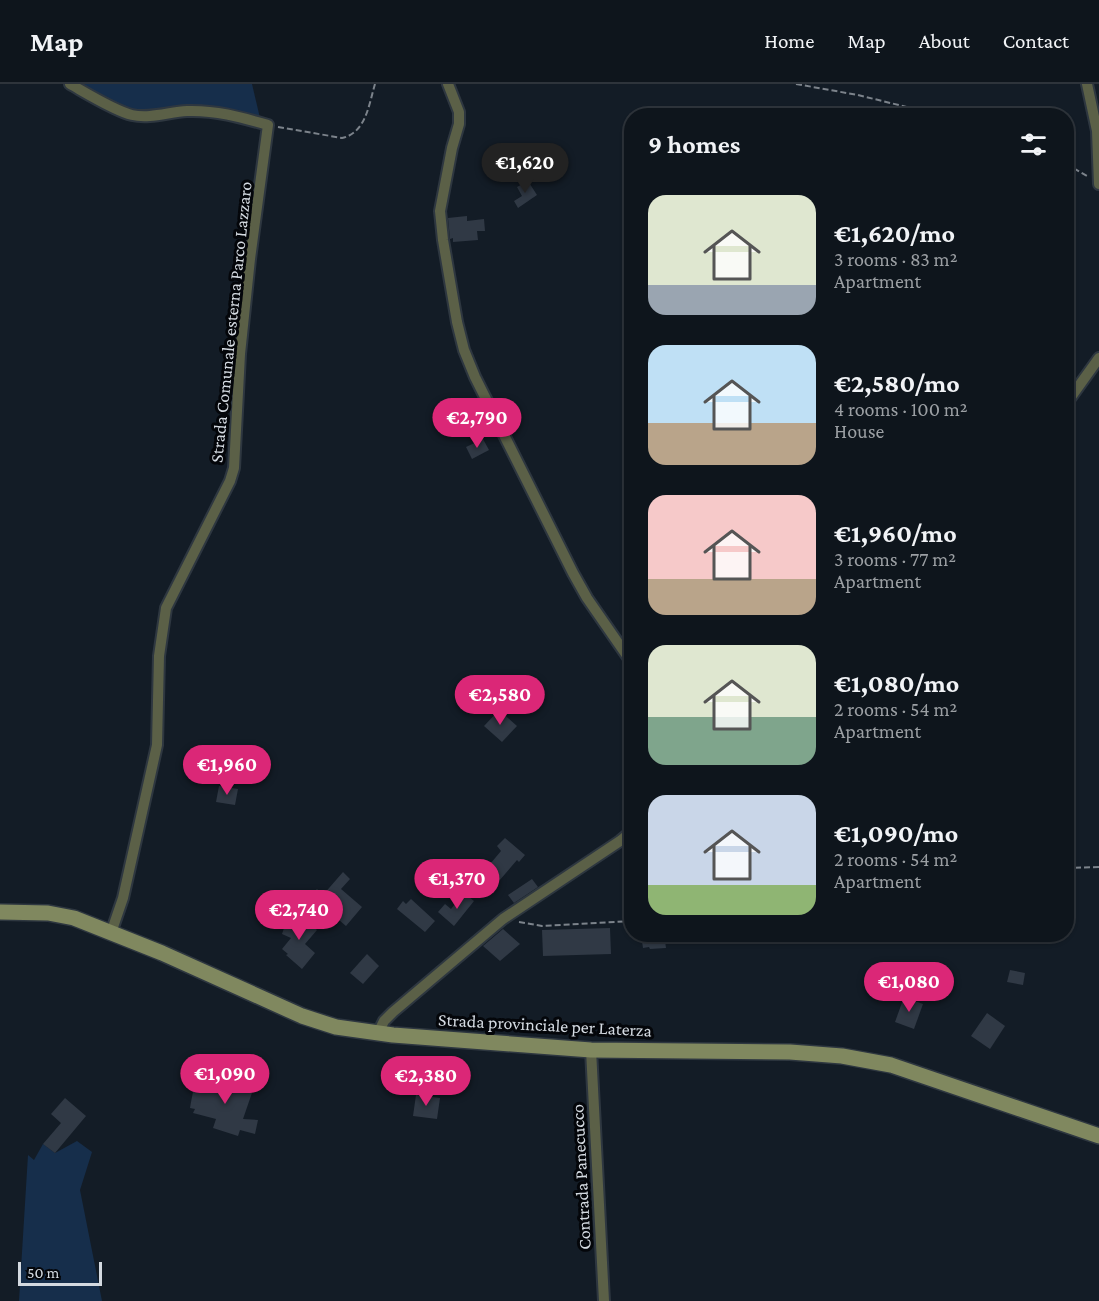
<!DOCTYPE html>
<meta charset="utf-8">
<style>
body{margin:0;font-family:"Crimson Pro",serif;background:#171e25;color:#f1f3f6;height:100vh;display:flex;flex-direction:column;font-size:22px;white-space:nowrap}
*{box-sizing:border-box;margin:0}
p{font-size:20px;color:#9b9fa3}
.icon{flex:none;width:33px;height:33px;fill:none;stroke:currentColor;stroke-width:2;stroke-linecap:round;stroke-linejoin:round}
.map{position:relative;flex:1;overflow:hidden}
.drawer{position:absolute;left:624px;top:24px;width:450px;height:834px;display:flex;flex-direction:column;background:#0e151c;border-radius:24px;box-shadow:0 2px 4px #0004,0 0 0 2px #2e343b}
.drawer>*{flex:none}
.scale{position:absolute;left:18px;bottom:15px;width:84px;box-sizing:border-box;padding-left:6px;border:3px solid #d4dae1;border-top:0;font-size:16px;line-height:21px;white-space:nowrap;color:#d4dae1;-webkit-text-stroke:4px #04060a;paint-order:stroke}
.price{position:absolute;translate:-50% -51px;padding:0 14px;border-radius:21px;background:#db2777;color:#fff;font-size:20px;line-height:39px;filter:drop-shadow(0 2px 3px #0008)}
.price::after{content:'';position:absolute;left:50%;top:36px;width:18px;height:14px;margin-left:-9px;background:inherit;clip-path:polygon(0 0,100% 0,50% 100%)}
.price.selected{background:#222;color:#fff}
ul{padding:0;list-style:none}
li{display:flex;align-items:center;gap:18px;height:150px;padding:0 24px}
li span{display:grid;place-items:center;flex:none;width:168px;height:120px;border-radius:18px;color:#555}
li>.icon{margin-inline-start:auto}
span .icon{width:72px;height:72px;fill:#fffc;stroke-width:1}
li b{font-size:26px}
h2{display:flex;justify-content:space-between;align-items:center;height:72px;padding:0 24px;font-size:26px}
header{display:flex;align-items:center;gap:36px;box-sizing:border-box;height:84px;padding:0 30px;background:#0e151c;border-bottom:2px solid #2e343b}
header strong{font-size:28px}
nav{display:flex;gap:33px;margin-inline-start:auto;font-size:21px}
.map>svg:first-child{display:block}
</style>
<header>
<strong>Map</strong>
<nav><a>Home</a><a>Map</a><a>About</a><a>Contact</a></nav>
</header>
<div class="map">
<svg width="1099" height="1217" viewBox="0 0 1099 1217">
<rect width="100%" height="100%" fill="#131c26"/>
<g fill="#162e4b">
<polygon points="72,0 252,0 260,34 134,29"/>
<polygon points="77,1057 92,1068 80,1106 102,1217 19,1217 28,1071 34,1076 43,1060 55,1069"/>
</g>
<g fill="#303945">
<polygon points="528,97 537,111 518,124 514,117 522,112 517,103"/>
<polygon points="467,132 467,137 484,135 485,147 477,147 478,156 453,158 453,154 450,155 448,134"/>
<polygon points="483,355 489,366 472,375 466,363"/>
<polygon points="499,626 517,642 502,658 484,642"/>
<polygon points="219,702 238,705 235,721 216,718"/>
<polygon points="505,754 525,771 519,778 517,776 499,797 485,786 501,767 497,762"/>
<polygon points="343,788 350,795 341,805 362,823 346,842 318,818 316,821 308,814 317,805 323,811"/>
<polygon points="532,795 538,803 514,819 508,811"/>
<polygon points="464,809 474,817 454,842 438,828 445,820 451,825"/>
<polygon points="411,815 435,837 425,848 397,825 403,817 406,820"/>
<polygon points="288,832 304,838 306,836 317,846 305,860 315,869 302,885 286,871 288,870 282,865 291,854 282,850"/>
<polygon points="610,844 611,870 543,872 542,846"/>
<polygon points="503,845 520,860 500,877 483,862"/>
<polygon points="641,850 664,850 666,864 650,865 649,863 643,864"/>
<polygon points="367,870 379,882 363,900 350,889"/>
<polygon points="917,885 934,893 930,902 913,895"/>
<polygon points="1010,886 1025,889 1023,901 1007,898"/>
<polygon points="904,913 923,920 914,945 895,938"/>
<polygon points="987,929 1005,942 990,965 971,952"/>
<polygon points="221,992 254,1003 243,1035 258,1036 255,1050 240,1046 238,1052 213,1044 216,1035 193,1029 195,1025 190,1024 191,1018 195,998 218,1004"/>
<polygon points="416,1011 440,1014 437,1035 413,1032"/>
<polygon points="65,1014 86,1032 55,1069 43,1060 61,1039 51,1030"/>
</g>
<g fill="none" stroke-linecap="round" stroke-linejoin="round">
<defs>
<g id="street">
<path d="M70,0C86,9 115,27 132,31C150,35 169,28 187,27C216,26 240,33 268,41L250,175L240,270L234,384L230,397L166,524L159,572L157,661L123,814L111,849"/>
<polyline points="448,0 459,28 459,40 452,64 440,127 443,156 457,238 464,266 475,293 573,489 587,514 632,579"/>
<polyline points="1087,0 1097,47 1099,100"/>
<polyline points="1066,320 1099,274"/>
<polyline points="378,949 384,937 393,928 503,835 620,757 632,747"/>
<polyline points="591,966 604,1217"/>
</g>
<polyline id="secondary" points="0,828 48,829 74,834 162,869 302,932 336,943 393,951 591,966 790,968 842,972 891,981 1099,1052"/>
</defs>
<use href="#street" stroke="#2e3740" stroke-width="14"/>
<use href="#secondary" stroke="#2e3740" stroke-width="18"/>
<g stroke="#7c838b" stroke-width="2" stroke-dasharray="6 3" stroke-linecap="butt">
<polyline points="796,0 858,11 943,32"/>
<path d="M278,43L342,54C366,49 369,20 375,0"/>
<polyline points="1066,80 1087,92"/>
<polyline points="1066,784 1099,783"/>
<polyline points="519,838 542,842 632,837"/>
</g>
<use href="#street" stroke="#5b6047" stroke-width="10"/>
<use href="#secondary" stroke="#80885f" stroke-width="15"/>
</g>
<g text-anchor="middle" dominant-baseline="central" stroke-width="6" stroke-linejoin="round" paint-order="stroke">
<g font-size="18" fill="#d4dae1" stroke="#04060a">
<text transform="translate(231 238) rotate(-84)">Strada Comunale esterna Parco Lazzaro</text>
<text transform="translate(545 941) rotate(3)">Strada provinciale per Laterza</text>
<text transform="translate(581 1093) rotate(-93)">Contrada Panecucco</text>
</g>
</g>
</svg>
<div class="scale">50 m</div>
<b class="price selected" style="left:525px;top:110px">€1,620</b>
<b class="price" style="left:477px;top:365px">€2,790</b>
<b class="price" style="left:500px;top:642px">€2,580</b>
<b class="price" style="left:227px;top:712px">€1,960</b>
<b class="price" style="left:457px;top:826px">€1,370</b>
<b class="price" style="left:299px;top:857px">€2,740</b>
<b class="price" style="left:909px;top:929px">€1,080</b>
<b class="price" style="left:225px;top:1021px">€1,090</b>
<b class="price" style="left:426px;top:1023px">€2,380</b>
<section class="drawer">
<h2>9 homes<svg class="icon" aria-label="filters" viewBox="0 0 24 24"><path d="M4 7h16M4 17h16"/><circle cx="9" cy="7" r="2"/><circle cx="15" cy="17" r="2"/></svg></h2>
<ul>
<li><span style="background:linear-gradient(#dfe7d0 75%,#9aa5b1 0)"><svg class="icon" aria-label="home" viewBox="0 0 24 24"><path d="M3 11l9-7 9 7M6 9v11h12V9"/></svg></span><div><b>€1,620/mo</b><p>3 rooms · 83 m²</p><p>Apartment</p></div></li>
<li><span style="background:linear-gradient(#bfe0f5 65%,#b9a48a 0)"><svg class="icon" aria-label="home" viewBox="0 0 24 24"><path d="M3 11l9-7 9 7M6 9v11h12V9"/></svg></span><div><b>€2,580/mo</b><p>4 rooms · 100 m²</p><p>House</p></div></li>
<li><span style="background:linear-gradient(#f6c9c9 70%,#b9a48a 0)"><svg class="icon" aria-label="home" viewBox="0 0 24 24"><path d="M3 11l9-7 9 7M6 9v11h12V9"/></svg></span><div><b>€1,960/mo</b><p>3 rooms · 77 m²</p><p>Apartment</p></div></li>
<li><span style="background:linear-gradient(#dfe7d0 60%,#7fa58c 0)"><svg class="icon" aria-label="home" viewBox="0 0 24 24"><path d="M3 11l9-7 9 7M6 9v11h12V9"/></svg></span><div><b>€1,080/mo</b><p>2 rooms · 54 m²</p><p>Apartment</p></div></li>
<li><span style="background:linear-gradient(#c9d6e8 75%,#8fb573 0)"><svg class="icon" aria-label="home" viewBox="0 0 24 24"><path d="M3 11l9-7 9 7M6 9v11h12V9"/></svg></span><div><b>€1,090/mo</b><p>2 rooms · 54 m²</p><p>Apartment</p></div></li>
</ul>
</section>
</div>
